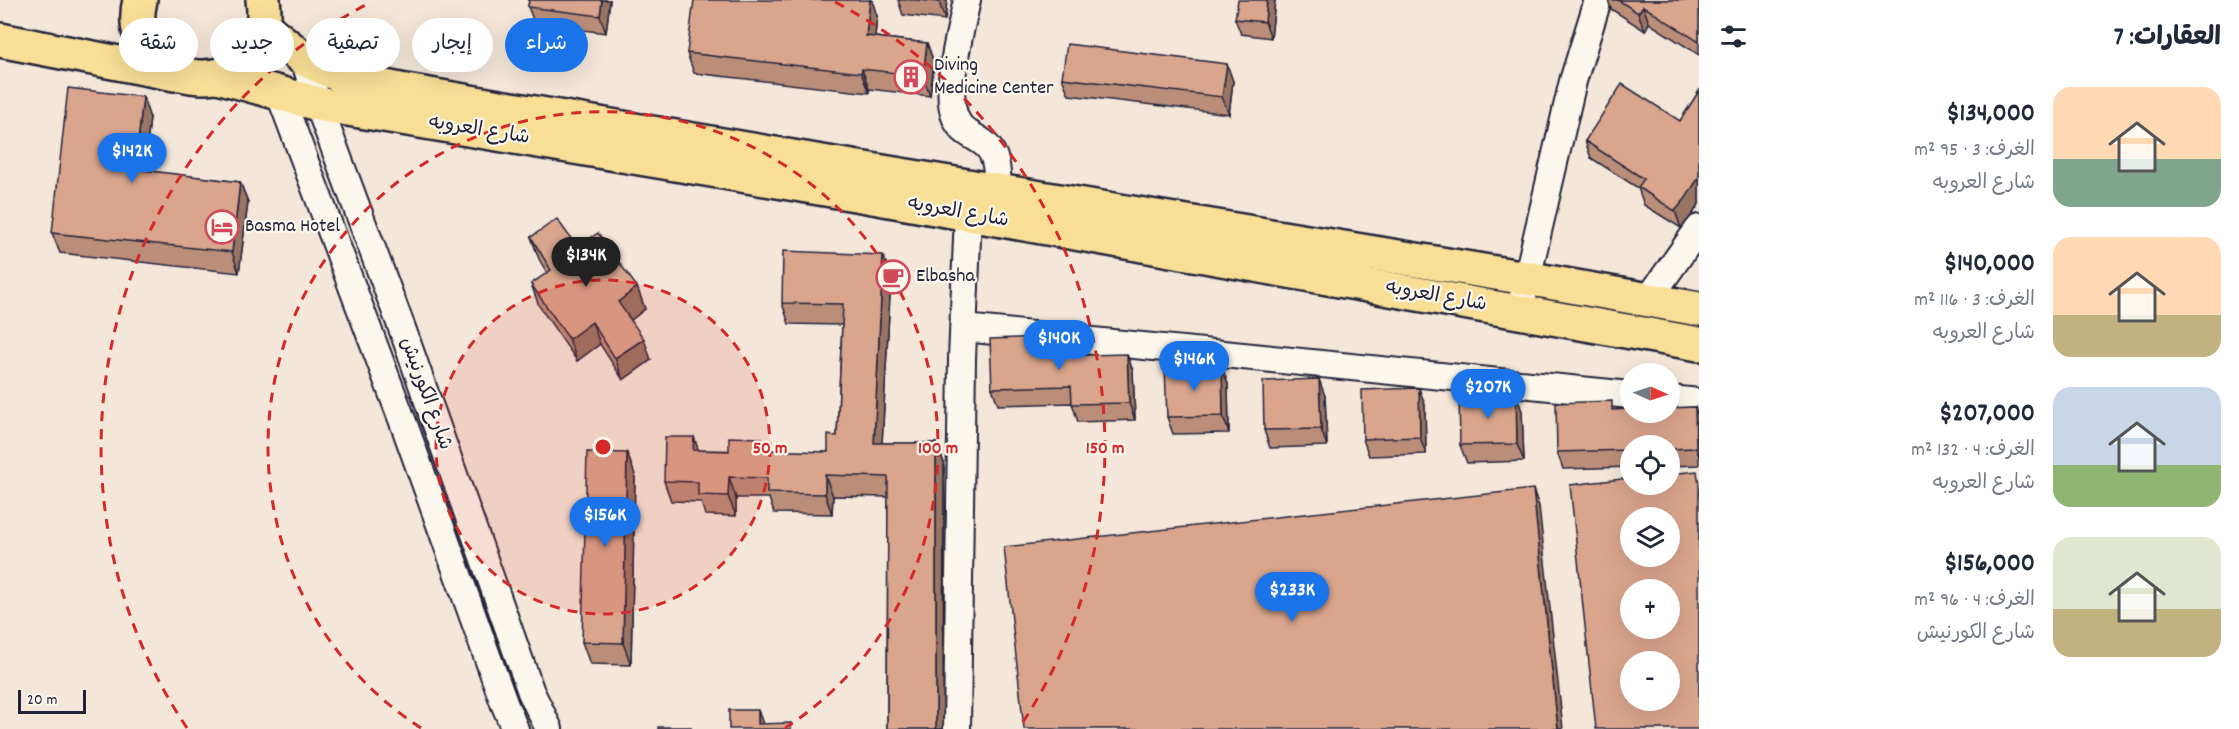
<!DOCTYPE html>
<html lang="ar">
<meta charset="utf-8">
<style>
body{margin:0;font-family:Dekko,"Playpen Sans Arabic",sans-serif;background:#f2f2f3;color:#1f2937;direction:rtl;height:100vh;display:flex;flex-direction:column;font-size:22px;white-space:nowrap}
*{box-sizing:border-box;margin:0}
p{font-size:20px;color:#747a83}
.icon{flex:none;width:33px;height:33px;fill:none;stroke:currentColor;stroke-width:2;stroke-linecap:round;stroke-linejoin:round}
.map{position:relative;flex:1;overflow:hidden;direction:ltr}
.sheet{display:flex;flex-direction:column;background:#fff;width:540px}
.sheet>*{flex:none}
.hud{position:absolute;left:18px;top:18px;width:570px;height:54px;direction:rtl;display:flex;gap:12px}
.needle{width:39px;rotate:93deg}
.fabs{position:absolute;left:1620px;top:363px;display:grid;gap:12px}
.fabs a{display:grid;place-items:center;width:60px;height:60px;border-radius:50%;background:#fff;box-shadow:0 6px 24px #0002;font-size:30px}
.scale{position:absolute;left:18px;bottom:15px;width:68px;box-sizing:border-box;padding-left:6px;border:3px solid #22223b;border-top:0;font-size:16px;line-height:21px;white-space:nowrap;color:#22223b;-webkit-text-stroke:4px #fbf7ec;paint-order:stroke}
.price{position:absolute;translate:-50% -51px;padding:0 14px;border-radius:21px;background:#1a73e8;color:#fff;font-size:20px;line-height:39px;filter:drop-shadow(0 2px 3px #0008)}
.price::after{content:'';position:absolute;left:50%;top:36px;width:18px;height:14px;margin-left:-9px;background:inherit;clip-path:polygon(0 0,100% 0,50% 100%)}
.price.on{background:#222;color:#fff}
ul{padding:0;list-style:none}
li{display:flex;align-items:center;gap:18px;height:150px;padding:0 18px}
li span{display:grid;place-items:center;flex:none;width:168px;height:120px;border-radius:18px;color:#555}
li>.icon{margin-inline-start:auto}
span .icon{width:72px;height:72px;fill:#fffc;stroke-width:1}
li b{font-size:26px}
h2{display:flex;justify-content:space-between;align-items:center;height:72px;padding:0 18px;font-size:26px}
.tag{padding:0 21px;border-radius:27px;background:#fff;box-shadow:0 6px 24px #0002;font-size:21px;line-height:54px}
.tag.on{background:#1a73e8;color:#fff}
main{display:flex;flex:1;min-height:0}
.map>svg:first-child{display:block}
</style>
<main>
<section class="sheet">
<h2>العقارات: 7<svg class="icon" aria-label="filters" viewBox="0 0 24 24"><path d="M4 7h16M4 17h16"/><circle cx="9" cy="7" r="2"/><circle cx="15" cy="17" r="2"/></svg></h2>
<ul>
<li><span style="background:linear-gradient(#ffd9b3 60%,#7fa58c 0)"><svg class="icon" aria-label="home" viewBox="0 0 24 24"><path d="M3 11l9-7 9 7M6 9v11h12V9"/></svg></span><div><b>$134,000</b><p>الغرف: 3 · 95 m²</p><p>شارع العروبه</p></div></li>
<li><span style="background:linear-gradient(#ffd9b3 65%,#c2b280 0)"><svg class="icon" aria-label="home" viewBox="0 0 24 24"><path d="M3 11l9-7 9 7M6 9v11h12V9"/></svg></span><div><b>$140,000</b><p>الغرف: 3 · 116 m²</p><p>شارع العروبه</p></div></li>
<li><span style="background:linear-gradient(#c9d6e8 65%,#8fb573 0)"><svg class="icon" aria-label="home" viewBox="0 0 24 24"><path d="M3 11l9-7 9 7M6 9v11h12V9"/></svg></span><div><b>$207,000</b><p>الغرف: 4 · 132 m²</p><p>شارع العروبه</p></div></li>
<li><span style="background:linear-gradient(#dfe7d0 60%,#c2b280 0)"><svg class="icon" aria-label="home" viewBox="0 0 24 24"><path d="M3 11l9-7 9 7M6 9v11h12V9"/></svg></span><div><b>$156,000</b><p>الغرف: 4 · 96 m²</p><p>شارع الكورنيش</p></div></li>
</ul>
</section>
<div class="map">
<svg width="1699" height="729" viewBox="0 0 1699 729">
<rect width="100%" height="100%" fill="#f4e7d9"/>
<filter id="ink" filterUnits="userSpaceOnUse"><feTurbulence type="fractalNoise" baseFrequency=".0167" numOctaves="2"/><feDisplacementMap in="SourceGraphic" scale="12" xChannelSelector="R" yChannelSelector="G"/><feConvolveMatrix kernelMatrix="1 2 1 2 8 2 1 2 1" color-interpolation-filters="sRGB"/></filter>
<g filter="url(#ink)">
<g fill="none" stroke-linecap="round" stroke-linejoin="round">
<defs>
<g id="minor">
<path d="M967,0C961,30 943,92 956,119C962,134 977,136 987,146C998,157 997,175 998,190"/>
<polyline points="304,59 318,104 403,331 531,692 549,729"/>
<polyline points="280,95 406,430 504,703 515,729"/>
<polyline points="1523,296 1573,81 1598,0"/>
<polyline points="1648,300 1699,228"/>
<polyline points="964,328 1630,395"/>
<polyline points="1670,399 1699,402"/>
<polyline points="957,729 962,359 968,214"/>
</g>
<g id="major">
<path d="M140,0C117,95 278,110 263,0"/>
<polyline points="264,27 304,59 350,80 400,90 816,161 1526,278 1699,309"/>
<polyline points="0,40 175,74"/>
<polyline points="218,76 318,104 867,196 1699,344"/>
</g>
</defs>
<use href="#minor" stroke="#22223b" stroke-width="30"/>
<use href="#major" stroke="#22223b" stroke-width="38"/>
<use href="#minor" stroke="#fbf7ec" stroke-width="26"/>
<use href="#major" stroke="#f9df96" stroke-width="33"/>
</g>
<g fill="#bb8e79" stroke="#22223b" stroke-width="1.5">
<polygon points="529,0 610,0 606,33 535,24 528,7"/>
<polygon points="898,0 947,0 945,20 903,15"/>
<polygon points="1275,0 1271,38 1241,34 1235,19"/>
<polygon points="1608,0 1699,0 1699,55 1649,23 1645,31 1611,9"/>
<polygon points="877,16 875,37 927,43 934,63 930,96 869,89 869,93 694,73 687,53"/>
<polygon points="1062,78 1233,81 1229,114 1069,95"/>
<polygon points="1699,91 1699,204 1692,215 1681,228 1644,205 1638,188 1591,158 1585,141 1680,121"/>
<polygon points="150,118 144,171 240,182 248,202 239,273 60,253 52,233"/>
<polygon points="531,237 577,247 637,287 645,309 631,320 651,360 623,380 600,344 577,361 539,306 531,284 547,273 539,259"/>
<polygon points="891,275 882,443 936,443 944,463 943,729 887,729 888,497 833,496 832,514 774,513 769,498 736,498 736,516 705,515 701,502 671,501 664,481 694,437 698,450 828,452 837,436 842,325 789,324 782,303"/>
<polygon points="1047,337 1054,356 1133,371 1135,420 1078,422 1072,403 998,405 992,388"/>
<polygon points="1228,384 1229,433 1173,434 1167,417"/>
<polygon points="1325,396 1327,446 1270,448 1264,430"/>
<polygon points="1425,405 1426,454 1369,456 1363,439"/>
<polygon points="1695,407 1699,419 1699,465 1670,466 1670,446 1630,446 1630,467 1563,469 1557,452 1615,410"/>
<polygon points="1522,411 1524,461 1467,463 1460,445"/>
<polygon points="627,453 635,475 631,665 590,664 582,642"/>
</g>
<g fill="#987463" stroke="#22223b" stroke-width="1.5">
<polygon points="602,0 610,0 606,33 600,16"/>
<polygon points="870,0 872,0 877,16 873,56 866,36"/>
<polygon points="939,0 947,0 945,20 939,2"/>
<polygon points="1267,0 1275,0 1271,38 1265,22"/>
<polygon points="1643,6 1649,23 1645,31 1638,13"/>
<polygon points="927,43 934,63 930,96 923,76"/>
<polygon points="1227,64 1233,81 1229,114 1222,97"/>
<polygon points="862,69 869,89 869,93 861,73"/>
<polygon points="143,97 150,118 142,190 135,169"/>
<polygon points="1699,177 1699,204 1692,215 1681,228 1675,211"/>
<polygon points="240,182 248,202 239,273 232,252"/>
<polygon points="883,255 891,275 881,463 874,443"/>
<polygon points="637,287 645,309 626,324 618,302"/>
<polygon points="592,322 600,344 577,361 569,339"/>
<polygon points="1047,337 1054,355 1054,373 1048,356"/>
<polygon points="644,339 651,360 623,380 615,358"/>
<polygon points="1127,354 1133,371 1135,420 1129,403"/>
<polygon points="1222,367 1228,384 1229,433 1223,416"/>
<polygon points="1319,379 1325,396 1327,446 1321,429"/>
<polygon points="1419,388 1425,405 1426,454 1420,437"/>
<polygon points="1516,394 1522,411 1524,461 1517,444"/>
<polygon points="1695,407 1699,419 1699,456 1696,448"/>
<polygon points="694,437 701,458 693,450"/>
<polygon points="762,438 769,458 762,450"/>
<polygon points="936,443 944,463 943,729 936,729"/>
<polygon points="627,453 635,475 631,665 623,643"/>
<polygon points="825,475 833,496 832,514 825,494"/>
<polygon points="729,477 736,498 736,516 728,496"/>
<polygon points="1533,489 1539,506 1563,729 1558,729"/>
<polygon points="758,710 765,729 758,724"/>
</g>
<g fill="#d9a58d" stroke="#22223b" stroke-width="1.5" fill-rule="evenodd">
<polygon points="529,0 602,0 600,16 528,7"/>
<polygon points="694,0 870,0 866,36 927,43 923,76 862,69 861,73 687,53"/>
<polygon points="918,0 939,0 939,2"/>
<polygon points="1238,0 1267,0 1265,22 1235,19"/>
<polygon points="1618,0 1699,0 1699,42 1643,6 1638,13"/>
<polygon points="1067,44 1227,64 1222,97 1062,78"/>
<polygon points="1622,84 1680,121 1699,91 1699,177 1686,198 1675,211 1638,187 1644,179 1585,141"/>
<polygon points="68,88 143,97 135,169 240,182 232,252 52,233"/>
<polygon points="557,219 577,247 598,233 637,287 618,302 644,339 615,358 592,322 569,339 531,284 551,270 531,237"/>
<polygon points="783,251 883,255 874,443 936,443 936,729 887,729 888,477 825,475 825,494 767,493 767,478 729,477 728,496 698,495 698,482 664,481 665,437 694,437 693,450 729,451 729,437 762,438 762,450 828,452 828,435 837,436 843,304 782,303"/>
<polygon points="1047,337 1048,356 1127,354 1129,403 1072,404 1071,386 992,388 990,339"/>
<polygon points="1222,367 1223,416 1167,417 1165,368"/>
<polygon points="1319,379 1321,429 1264,430 1263,381"/>
<polygon points="1419,388 1420,437 1363,439 1362,390"/>
<polygon points="1516,394 1517,444 1460,445 1459,396"/>
<polygon points="1612,401 1612,410 1630,409 1630,412 1670,412 1670,408 1695,407 1696,448 1670,449 1670,446 1630,446 1630,450 1557,452 1556,403"/>
<polygon points="587,452 627,453 623,643 582,642"/>
<path d="M1697,471L1699,485V729H1596L1570,485L1630,478V484H1670V474ZM1630,518H1670V556H1630ZM1630,590H1670V628H1630ZM1630,662H1670V700H1630Z"/>
<polygon points="1533,489 1558,729 1024,729 1004,547"/>
<polygon points="729,710 758,710 758,724 791,723 791,729 729,729"/>
<rect x="658" y="727" width="33" height="2"/>
</g>
</g>
<circle cx="603" cy="447" r="167" fill="#d62828" fill-opacity=".12"/>
<g fill="none" stroke="#d62828" stroke-width="3" stroke-dasharray="10 8">
<circle cx="603" cy="447" r="167"/>
<path d="M421 728A335 335 0 1 1 785 728"/>
<path d="M187 728A502 502 0 0 1 371 2M835 2A502 502 0 0 1 1019 728"/>
</g>
<defs>
<symbol id="building-ring" viewBox="-11 -11 22 22"><circle r="9.5" fill="#fbf7ec" stroke="#d1495b" stroke-width="1.5"/><path d="M-4-6H4V6H1V3H-1V6H-4ZM-2.5-4.3h1.7v1.8h-1.7ZM.8-4.3h1.7v1.8H.8ZM-2.5-1h1.7V.8h-1.7ZM.8-1h1.7V.8H.8Z" fill="#d1495b"/></symbol>
<symbol id="hotel-ring" viewBox="-11 -11 22 22"><circle r="9.5" fill="#fbf7ec" stroke="#d1495b" stroke-width="1.5"/><path d="M-6-4.5h1.5V1H6V5H4.5V3h-9V5H-6ZM-4 0a1.8 1.8 0 1 1 3.6 0ZM.5 0V-2.5h3Q6-2.5 6 0Z" fill="#d1495b"/></symbol>
<symbol id="cafe-ring" viewBox="-11 -11 22 22"><circle r="9.5" fill="#fbf7ec" stroke="#d1495b" stroke-width="1.5"/><path d="M-5.5-4.5H6V0H3Q3 3.5 0 3.5H-2.5Q-5.5 3.5-5.5 0ZM3-3.2v2h1.7v-2ZM-6 4.5H4V6H-6Z" fill="#d1495b"/></symbol>
</defs>
<g fill-rule="evenodd">
<use href="#building-ring" x="892" y="58" width="38" height="38"/>
<use href="#hotel-ring" x="203" y="208" width="38" height="38"/>
<use href="#cafe-ring" x="874" y="258" width="38" height="38"/>
</g>
<g text-anchor="middle" dominant-baseline="central" stroke-width="4.5" stroke-linejoin="round" paint-order="stroke">
<g font-size="20" fill="#22223b" stroke="#fbf7ec" text-anchor="start">
<text x="934" y="66">Diving<tspan x="934" dy="23">Medicine Center</tspan></text>
<text x="245" y="227">Basma Hotel</text>
<text x="916" y="277">Elbasha</text>
</g>
<g font-size="20" fill="#22223b" stroke="#fbf7ec">
<text transform="translate(479 131) rotate(9)">شارع العروبه</text>
<text transform="translate(958 213) rotate(10)">شارع العروبه</text>
<text transform="translate(1436 297) rotate(10)">شارع العروبه</text>
<text transform="translate(425 394) rotate(70)">شارع الكورنيش</text>
</g>
</g>
<circle cx="603" cy="447" r="9" fill="#d62828" stroke="#fbf7ec" stroke-width="3"/>
<g font-size="18" text-anchor="middle" font-weight="bold" fill="#d62828" stroke="#fbf7ec" stroke-width="4.5" stroke-linejoin="round" paint-order="stroke">
<text x="770" y="453">50 m</text>
<text x="938" y="453">100 m</text>
<text x="1105" y="453">150 m</text>
</g>
</svg>
<div class="fabs">
<a><svg class="needle" viewBox="-14 -14 28 28"><path d="M0-13l5 13h-10z" fill="#e53935"/><path d="M0 13l5-13h-10z" fill="#747a83"/></svg></a>
<a><svg class="icon" aria-label="locate" viewBox="0 0 24 24"><circle cx="12" cy="12" r="6"/><path d="M12 2v4M12 18v4M2 12h4M18 12h4"/></svg></a>
<a><svg class="icon" aria-label="layers" viewBox="0 0 24 24"><path d="M12 4l9 5-9 5-9-5zM3 14l9 5 9-5"/></svg></a>
<a>+</a>
<a>−</a>
</div>
<div class="scale">20 m</div>
<b class="price" style="left:132px;top:184px">$142K</b>
<b class="price on" style="left:586px;top:288px">$134K</b>
<b class="price" style="left:1059px;top:371px">$140K</b>
<b class="price" style="left:1194px;top:392px">$146K</b>
<b class="price" style="left:1488px;top:420px">$207K</b>
<b class="price" style="left:605px;top:548px">$156K</b>
<b class="price" style="left:1292px;top:623px">$233K</b>
<div class="hud">
<a class="tag on">شراء</a>
<a class="tag">إيجار</a>
<a class="tag">تصفية</a>
<a class="tag">جديد</a>
<a class="tag">شقة</a>
</div>
</div>
</main>
